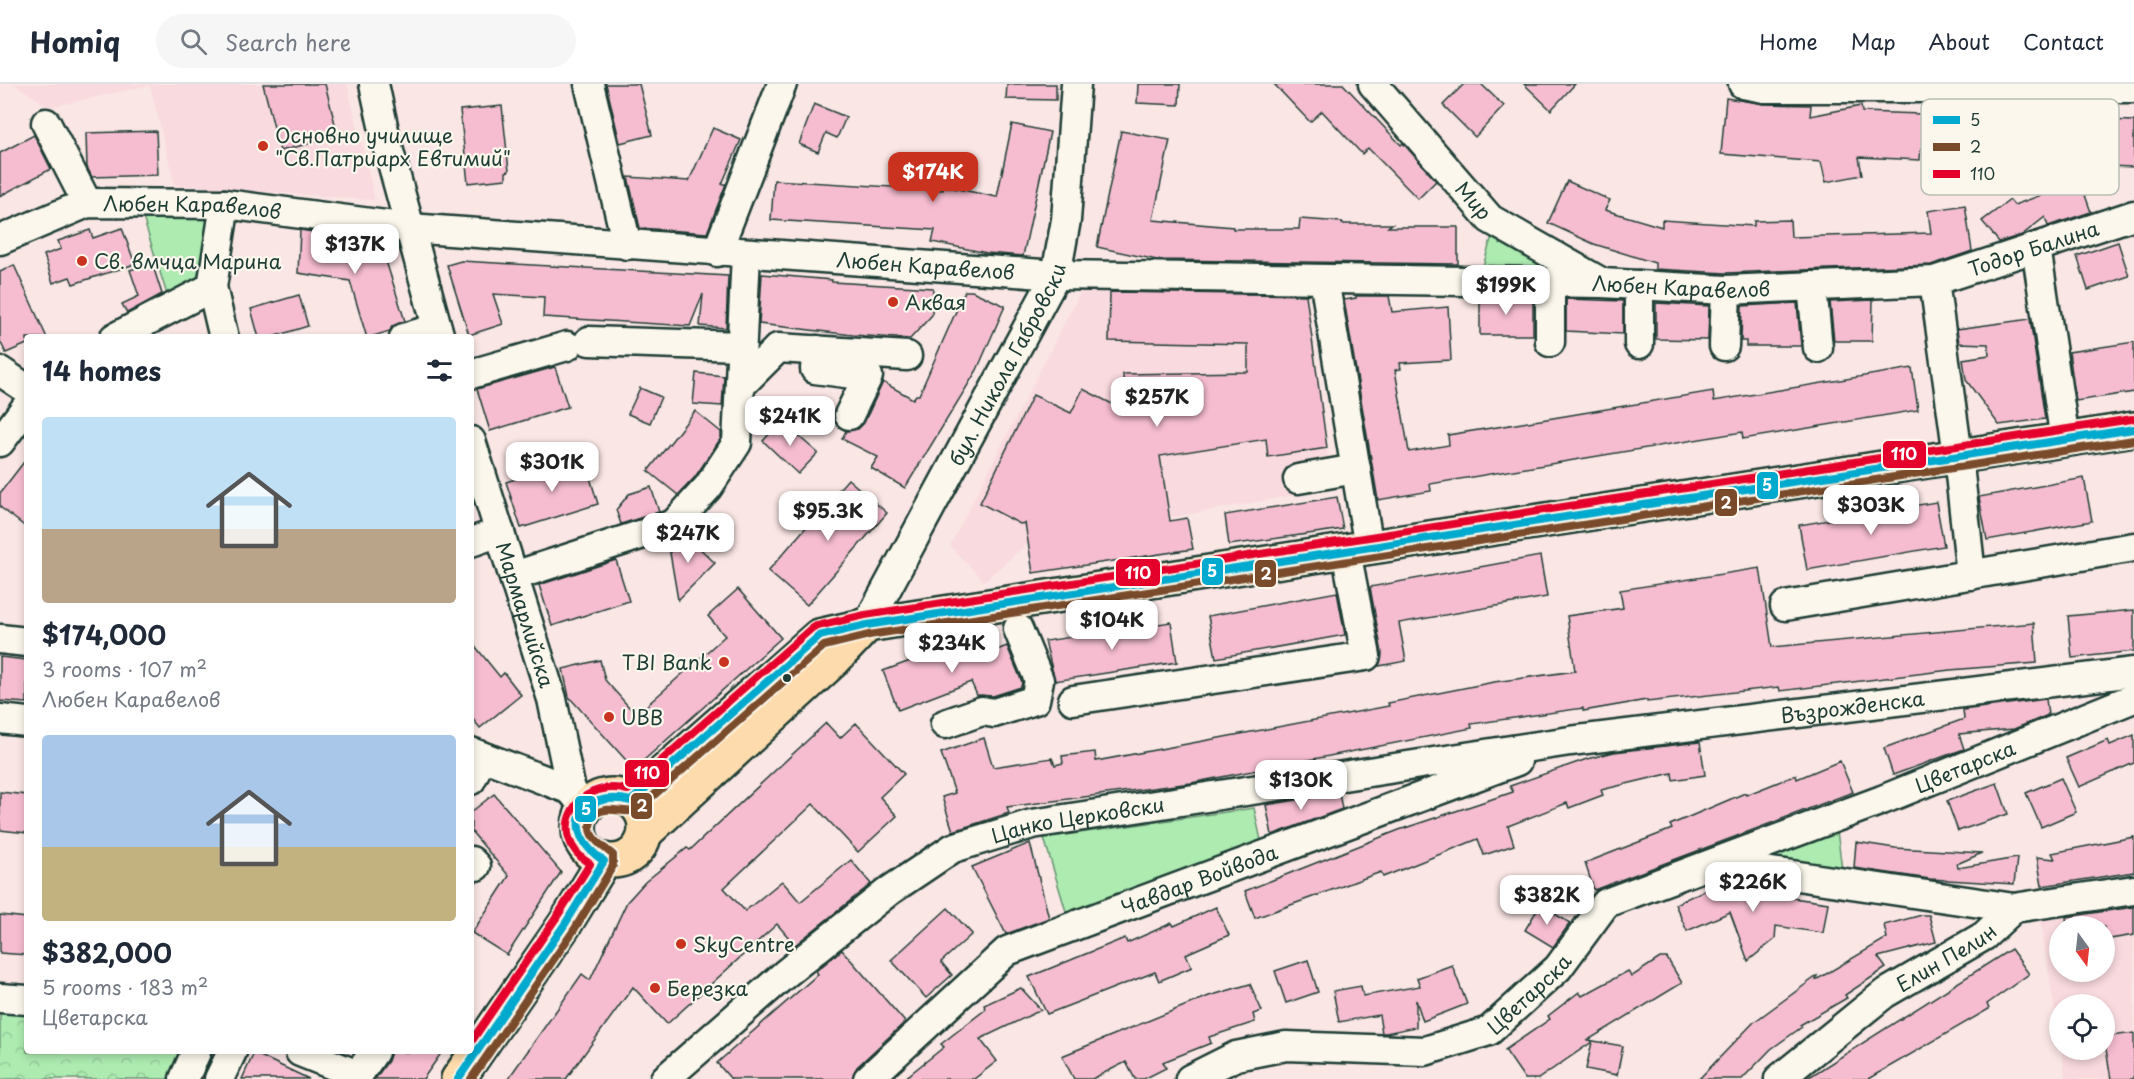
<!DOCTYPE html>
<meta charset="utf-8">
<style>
body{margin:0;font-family:"Playpen Sans",sans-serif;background:#f6f6f7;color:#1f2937;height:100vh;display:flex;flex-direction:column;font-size:22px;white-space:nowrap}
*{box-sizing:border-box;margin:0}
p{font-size:20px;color:#747a83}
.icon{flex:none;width:33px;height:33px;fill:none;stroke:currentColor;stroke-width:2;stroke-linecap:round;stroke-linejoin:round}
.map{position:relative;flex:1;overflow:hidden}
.panel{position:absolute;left:24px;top:250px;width:450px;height:720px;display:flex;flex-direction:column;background:#fff;border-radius:6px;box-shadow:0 3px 9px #0003}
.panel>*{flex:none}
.needle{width:39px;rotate:165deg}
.tools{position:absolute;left:2049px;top:832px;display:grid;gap:12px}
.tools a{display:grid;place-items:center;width:66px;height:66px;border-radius:50%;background:#fff;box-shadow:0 3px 9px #0003;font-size:30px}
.price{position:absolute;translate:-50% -51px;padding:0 14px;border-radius:12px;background:#fff;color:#222;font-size:20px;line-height:39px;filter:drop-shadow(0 2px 3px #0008)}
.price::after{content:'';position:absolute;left:50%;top:36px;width:18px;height:14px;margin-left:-9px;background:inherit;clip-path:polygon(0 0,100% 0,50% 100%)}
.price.active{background:#c8321e;color:#fff}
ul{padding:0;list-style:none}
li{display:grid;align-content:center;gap:12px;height:318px;padding:0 18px}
li span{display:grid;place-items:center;height:186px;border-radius:6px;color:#555}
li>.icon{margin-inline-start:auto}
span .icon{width:108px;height:108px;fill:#fffc;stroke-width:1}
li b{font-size:26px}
h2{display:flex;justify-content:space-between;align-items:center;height:72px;padding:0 18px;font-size:26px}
header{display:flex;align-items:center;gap:36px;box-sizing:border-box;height:84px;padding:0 30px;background:#fff;border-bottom:2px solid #e0e1e3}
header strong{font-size:28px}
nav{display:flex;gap:33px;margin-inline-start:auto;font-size:21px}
.search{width:420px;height:54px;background:#f6f6f7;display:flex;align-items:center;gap:15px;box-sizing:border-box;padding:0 21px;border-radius:33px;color:#747a83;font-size:22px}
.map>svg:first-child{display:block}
</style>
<header>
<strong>Homiq</strong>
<div class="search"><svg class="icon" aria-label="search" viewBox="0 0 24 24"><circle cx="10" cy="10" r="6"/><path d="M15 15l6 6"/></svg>Search here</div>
<nav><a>Home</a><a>Map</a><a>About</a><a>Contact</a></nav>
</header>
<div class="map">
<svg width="2134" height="995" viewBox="0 0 2134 995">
<defs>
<pattern id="park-crowns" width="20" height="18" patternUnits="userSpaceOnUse" patternTransform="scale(1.5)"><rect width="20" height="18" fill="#adebb1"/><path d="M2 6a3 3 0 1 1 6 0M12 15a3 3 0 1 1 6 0" fill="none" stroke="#94ca99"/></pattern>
</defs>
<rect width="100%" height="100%" fill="#fae6e4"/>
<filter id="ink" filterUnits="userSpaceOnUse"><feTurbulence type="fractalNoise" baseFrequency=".0167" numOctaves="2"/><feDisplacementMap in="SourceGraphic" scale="12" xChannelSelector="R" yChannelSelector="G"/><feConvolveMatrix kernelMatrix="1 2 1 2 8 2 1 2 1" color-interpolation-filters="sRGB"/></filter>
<g filter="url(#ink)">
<g fill="#f9dade" fill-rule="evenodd">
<polygon points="14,0 347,0 375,116 175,101 150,1 50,23"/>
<polygon points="1082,205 1306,209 1332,404 1027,460 984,497 950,462"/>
<path d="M2134,806V995H2066L2061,966H2104V921H2060L2059,954L2038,819ZM2060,843H2104V888H2060Z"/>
</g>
<g fill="#adebb1" stroke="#669472" stroke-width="1.5">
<polygon points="217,126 206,198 169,217 141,127"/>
<polygon points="1494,145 1557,187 1481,189"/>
<polygon points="1254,724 1262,761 1068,834 1044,754"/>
<polygon points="1836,739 1843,793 1730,777"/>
</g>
<polygon fill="url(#park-crowns)" stroke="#669472" stroke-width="1.5" points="0,914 27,916 27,968 196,968 184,995 0,995"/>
<g fill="#f6bdd0" stroke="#1f3d34" stroke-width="1.5">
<polygon points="263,0 325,0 338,52 280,67"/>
<polygon points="606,0 639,0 652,51 620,59"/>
<polygon points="1007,0 1056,0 1056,16 1006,15"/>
<polygon points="1138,0 1180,0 1179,21 1137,19"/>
<polygon points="1274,0 1343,0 1401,61 1403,59 1436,97 1418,115 1368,64 1362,70 1322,27 1310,38"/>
<polygon points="1464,0 1481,0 1504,22 1475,53 1443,21"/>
<polygon points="1524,0 1575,0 1551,26"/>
<polygon points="1726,14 1764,20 1811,21 1810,32 1861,22 1862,28 2134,37 2134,83 1990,78 1990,67 1921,64 1920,76 1859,73 1862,91 1826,98 1821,78 1721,70"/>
<polygon points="814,20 846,33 837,54 826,49 818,68 799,60"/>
<polygon points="502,22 509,87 506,88 506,95 468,99 460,26"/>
<polygon points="1012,40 1050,48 1023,172 987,169 932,158 935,146 771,136 774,96 943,106 943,102 997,113"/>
<polygon points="713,44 741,56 722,100 726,100 707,149 640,144 628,93 689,97"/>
<polygon points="156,47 158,91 92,93 87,83 86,49"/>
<polygon points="1121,47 1170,56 1153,136 1233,143 1233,145 1299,145 1300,135 1342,138 1342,140 1392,140 1388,143 1458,143 1458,180 1157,176 1097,163"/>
<polygon points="34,51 51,85 0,112 0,69"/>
<polygon points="1567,97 1610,116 1605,126 1662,143 1662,136 1754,142 1754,137 1790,136 1791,153 1931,149 1928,127 1965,121 1972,167 1931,181 1726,189 1655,185 1655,179 1594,160 1548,139"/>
<polygon points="2080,97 2091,128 2048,142 2045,133 2022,151 1999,158 1982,137 2010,116 2014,121"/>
<polygon points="122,144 135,180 73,200 70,193 53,199 44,171 61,165 58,157 90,146 93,154"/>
<polygon points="300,146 380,158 405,237 392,242 390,247 367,254 350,197 298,189"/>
<polygon points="2118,158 2129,192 2088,206 2077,172"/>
<polygon points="461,177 728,192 726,244 700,242 703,210 690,242 543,233 544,213 493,210 503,240 469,251 447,181"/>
<polygon points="152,179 162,210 127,229 122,220 139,212 130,186"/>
<polygon points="14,181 47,254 27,254 27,260 6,269 0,257 0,188"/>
<polygon points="762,190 832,196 832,198 933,204 932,231 910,255 853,251 759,240"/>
<polygon points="965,207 972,207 1005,222 977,286 905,404 871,384 878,373 842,355 846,347 858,345 864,339 883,298 913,315 916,311 919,311"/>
<polygon points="1110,208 1306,211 1327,364 1268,373 1266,355 1160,372 1170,437 1187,434 1193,465 1033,489 1025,439 1020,440 980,419 1033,311 1071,329 1083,305 1124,326 1123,290 1248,288 1248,260 1109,257"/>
<polygon points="299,211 308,242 269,254 259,254 251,225"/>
<polygon points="1356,212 1389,212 1392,228 1448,223 1451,276 1400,279 1401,285 1395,286 1409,368 1449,361 1448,351 1559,333 1713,307 1714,317 1912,284 1918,326 1743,355 1742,348 1430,400 1431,407 1378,416 1344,216 1356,214"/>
<rect x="1480" y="214" width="53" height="37"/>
<polygon points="1566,215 1623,217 1623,250 1566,247"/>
<polygon points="1873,216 1872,257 1834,257 1830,218"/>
<polygon points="1656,219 1709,222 1708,256 1656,255"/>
<polygon points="1797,219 1801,262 1746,262 1746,257 1741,257 1742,222"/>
<polygon points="2030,235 2045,335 1999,341 1966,296 1963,275 1989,271 1988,260 1959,259 1957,245"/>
<polygon points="2134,258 2134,308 2076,317 2069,268"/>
<polygon points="555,283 568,323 490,347 477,305"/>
<polygon points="696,289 724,292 722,322 693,320"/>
<polygon points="640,304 661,313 650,339 628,330"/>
<polygon points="695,327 721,348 721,354 695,393 678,411 648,387"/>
<polygon points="781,337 818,369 798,390 763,357"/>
<polygon points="27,374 27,444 0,423 0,409"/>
<polygon points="584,374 598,420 521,444 506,398"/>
<polygon points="2084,394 2092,437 1987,456 1979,413"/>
<polygon points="848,395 887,429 807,521 768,487"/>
<polygon points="651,403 659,428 621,440 616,426 629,410"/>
<polygon points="1337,413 1343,445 1229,461 1225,431"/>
<polygon points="1936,418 1944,462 1807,486 1799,441"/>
<polygon points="686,451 715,479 678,516 669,463"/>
<polygon points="1540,472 1547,513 1399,539 1406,577 1379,582 1382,569 1370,503"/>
<polygon points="616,476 629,517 552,542 539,501"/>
<polygon points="1760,484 1772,563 2034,539 2037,579 1950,586 1780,607 1779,603 1647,618 1647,616 1583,627 1583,624 1471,640 1472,644 1191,699 1007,723 1009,729 953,747 942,713 955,709 941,669 984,654 993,683 1052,674 1055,681 1063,679 1062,672 1095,668 1096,677 1389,622 1388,619 1494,598 1575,587 1567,532 1623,524 1620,506"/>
<polygon points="738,505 781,554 634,685 569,613 563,585 600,576 605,596 636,631 725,552 708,532"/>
<polygon points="1337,508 1345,551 1216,574 1208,532"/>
<polygon points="2134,526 2134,567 2072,574 2068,532"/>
<polygon points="1171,538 1177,578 1055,597 1045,557"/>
<polygon points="967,556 974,575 1007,562 1022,598 1021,603 993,612 977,611 971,598 898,626 883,587"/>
<polygon points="471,557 500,593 504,589 521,611 480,644 471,633"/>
<polygon points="0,573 27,576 27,619 0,617"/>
<polygon points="2046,615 2048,631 2014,645 1959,650 1964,665 1893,691 1884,664 1964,635 1963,626"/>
<polygon points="826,639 840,654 856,639 904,690 880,713 897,732 858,768 813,720 724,804 745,827 782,797 800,818 851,776 871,800 795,861 777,840 667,940 633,903 566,995 508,995 582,890 590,896 627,818 645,798 687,764 690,766"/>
<polygon points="2134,651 2134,679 2079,703 2066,674 2108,656 2110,661"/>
<polygon points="1700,658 1705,691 1673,696 1672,689 1601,706 1603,711 1569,724 1567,719 1508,742 1514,761 1484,771 1478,755 1383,793 1381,788 1255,834 1245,807 1399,746 1513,708 1510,702 1587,675 1614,668"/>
<polygon points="1840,677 1853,708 1594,806 1585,779 1672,745 1670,741 1745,709 1746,711 1796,691 1797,695"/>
<polygon points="2061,694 2076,728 2041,743 2026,709"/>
<polygon points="1997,699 2008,730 1958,747 1947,717"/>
<polygon points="0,708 27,711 27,749 0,746"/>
<polygon points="1339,709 1342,725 1272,751 1266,721"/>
<polygon points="494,710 561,788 507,871 472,849 509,792 471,747 471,728"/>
<polygon points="2134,753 2134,788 2042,802 2037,773 2055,775 2052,769"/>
<polygon points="1856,758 1895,764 1982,769 1957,780 1958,784 2017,774 2014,800 1930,795 1854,784"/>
<polygon points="1030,759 1049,834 1006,850 972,783"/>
<polygon points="1720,797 1780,806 1779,812 1828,819 1823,849 1776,842 1775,855 1748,877 1730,828 1687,847 1675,820 1720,799"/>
<polygon points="1540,821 1570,839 1553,863 1525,846"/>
<polygon points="1216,823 1229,851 1186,870 1192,883 1159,897 1155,888 1047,930 1029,893 1125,854 1127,859 1172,839 1174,842"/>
<polygon points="2134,823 2134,851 2104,856 2104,843 2067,843 2066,833"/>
<polygon points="948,824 972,850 941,878 952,891 926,914 891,876"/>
<polygon points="0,831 27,834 27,871 0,869"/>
<polygon points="1922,831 1929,831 1936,858 1878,873 1886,884 1845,911 1847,914 1800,941 1802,943 1771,965 1742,995 1699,995 1754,938 1817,892 1816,896 1887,854 1884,841"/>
<polygon points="2011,865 2029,890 1987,920 1989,925 1868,995 1806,995"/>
<polygon points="842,866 905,938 857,983 852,995 731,995 717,979 818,890 816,887"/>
<polygon points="1660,874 1667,874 1682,899 1588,956 1623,962 1617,991 1586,985 1592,958 1538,995 1525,995 1505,966 1550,935 1548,932 1579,908 1582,912 1628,887 1631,893"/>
<polygon points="1308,876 1318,908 1286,919 1275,887"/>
<polygon points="1452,881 1467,920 1423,937 1416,916 1416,943 1386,949 1382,949 1379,931 1339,938 1333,907 1361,902 1363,912 1420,902 1417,894"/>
<polygon points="1250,900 1262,927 1253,930 1255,938 1209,953 1211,959 1163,978 1166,984 1144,995 1135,995 1126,978 1092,995 1074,995 1062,972 1209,912"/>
<polygon points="1021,904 1041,926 980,955 997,977 974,995 904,995 944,963 941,960 986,925 984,921"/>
<polygon points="2134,949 2134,995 2111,995 2104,953"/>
<polygon points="391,968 442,968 423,995 375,995 388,977"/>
<polygon points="254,969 309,995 242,995"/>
</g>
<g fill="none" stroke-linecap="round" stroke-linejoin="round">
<defs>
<g id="minor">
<polyline points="374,0 387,60 440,254"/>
<polyline points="589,0 627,161"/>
<path id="s1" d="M1373,0L1490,135L1599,197"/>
<polyline points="1743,0 1764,4 2134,4"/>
<polyline points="46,39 87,119"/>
<path id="s2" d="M0,156L87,119L225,120L409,144L1056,191L1602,199L1726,206L1934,197L2134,131"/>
<polyline points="2036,163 2065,356"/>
<polyline points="717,168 782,0"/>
<polyline points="1324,195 1369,464"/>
<polyline points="1934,197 1958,372 1971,491"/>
<polyline points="1639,201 1639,260"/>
<polyline points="1812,202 1818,264"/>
<polyline points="212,203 224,254"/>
<polyline points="114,254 212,203 225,120"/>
<polyline points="404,254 437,244"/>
<polyline points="589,257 741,262"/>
<polyline points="1550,258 1550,199"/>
<polyline points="1724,262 1726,206"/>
<polyline points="817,266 815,285 868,292 849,331"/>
<polyline points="0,287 27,305"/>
<polyline points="471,290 567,262"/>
<polyline points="740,302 778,264 907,272"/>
<path id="s3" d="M471,357L552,615L571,706"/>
<polyline points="0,358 27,322"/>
<polyline points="1298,395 1356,385"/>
<polyline points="471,458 500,448"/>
<polyline points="514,492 674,440 708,403 737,359 746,170"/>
<polyline points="1785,522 2134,463"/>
<path id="s4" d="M867,541L1056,191L1066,136L1076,0"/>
<polyline points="0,555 27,558"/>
<polyline points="1073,616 1366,572 1346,467"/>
<polyline points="0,635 27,638"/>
<polyline points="945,640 982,627 994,629 1035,616 1039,596 1018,545"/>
<polyline points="471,668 571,706 585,724"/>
<polyline points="471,696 482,673"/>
<polyline points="471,777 476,782"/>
<polyline points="1717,780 2014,824"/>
<polyline points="0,914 27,916"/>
<polyline points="300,968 358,991 374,968"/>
<polyline points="184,995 196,968"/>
<polyline points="219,995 232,968"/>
<path id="s5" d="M665,995L785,890L889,807L953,764L1032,740L1570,657L2134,588"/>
<path id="s6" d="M868,995L1007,867L1517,677"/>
<path id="s7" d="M1190,995L1236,972L1286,962L1425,967L1489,947L1558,884L1606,819L1882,716L2134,614"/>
<path id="s8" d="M1779,995L1884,910L1984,852L2014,824L2134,806"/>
</g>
<g id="major">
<circle cx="612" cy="744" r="33"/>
<polyline points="631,717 819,552 867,541 2134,345"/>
<polyline points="645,749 835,575 867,541"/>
<polyline points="458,995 565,840 604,777"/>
</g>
</defs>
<use href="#minor" stroke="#1f3d34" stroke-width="33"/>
<use href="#major" stroke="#1f3d34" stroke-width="38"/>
<use href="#minor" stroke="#fbf7ec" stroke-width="28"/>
<use href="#major" stroke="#fedbac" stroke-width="33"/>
<defs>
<path id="bus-1" d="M458,995L565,840L604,777C558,747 579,705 631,717L819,552L867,541L2134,345"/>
<path id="bus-2" d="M471,995L574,846L613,782V771C599,759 581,750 595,730C610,720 623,731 637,726L824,562L869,551L2134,356"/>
<path id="bus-3" d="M471,958L556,834L590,780C544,751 575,693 628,706L813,543L865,531L2132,335"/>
</defs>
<use href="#bus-1" stroke="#fbf7ec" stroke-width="12"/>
<use href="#bus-2" stroke="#fbf7ec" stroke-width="12"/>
<use href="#bus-3" stroke="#fbf7ec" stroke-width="12"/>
<use href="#bus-1" stroke="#00a9ce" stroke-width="8"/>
<use href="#bus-2" stroke="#7a4b2a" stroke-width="8"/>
<use href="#bus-3" stroke="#e4002b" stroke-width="8"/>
</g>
</g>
<g fill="#c8321e" stroke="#fbf7ec" stroke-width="2">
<circle cx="263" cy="62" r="6"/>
<circle cx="82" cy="177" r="6"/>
<circle cx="893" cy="218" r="6"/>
<circle cx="724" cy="578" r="6"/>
<circle cx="609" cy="633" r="6"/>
<circle cx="681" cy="860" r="6"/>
<circle cx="655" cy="904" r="6"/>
</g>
<circle fill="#1f3d34" stroke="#fbf7ec" stroke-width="2" cx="787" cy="594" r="5"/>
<g text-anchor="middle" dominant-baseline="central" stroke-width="4.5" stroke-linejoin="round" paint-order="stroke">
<g font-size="20" fill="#1f3d34" stroke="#fbf7ec" text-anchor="start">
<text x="275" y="51">Основно училище<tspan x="275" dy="23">"Св.Патриарх Евтимий"</tspan></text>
<text x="94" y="177">Св. вмчца Марина</text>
<text x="905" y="218">Аквая</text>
<text x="712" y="578" text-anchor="end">TBI Bank</text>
<text x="621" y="633">UBB</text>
<text x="693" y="860">SkyCentre</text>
<text x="667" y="904">Березка</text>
</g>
<g font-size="20" fill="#1f3d34" stroke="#fbf7ec">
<text stroke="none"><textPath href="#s1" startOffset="154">Мир</textPath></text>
<text stroke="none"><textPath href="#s2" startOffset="200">Любен Каравелов</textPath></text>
<text stroke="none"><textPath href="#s2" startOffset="2050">Тодор Балина</textPath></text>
<text stroke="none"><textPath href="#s2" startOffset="936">Любен Каравелов</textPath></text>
<text stroke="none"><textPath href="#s2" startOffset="1692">Любен Каравелов</textPath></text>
<text stroke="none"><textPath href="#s4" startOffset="296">бул. Никола Габровски</textPath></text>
<text stroke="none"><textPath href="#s3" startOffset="182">Мармарлийска</textPath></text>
<text stroke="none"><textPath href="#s5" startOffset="1281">Възрожденска</textPath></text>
<text stroke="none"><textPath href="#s7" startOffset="867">Цветарска</textPath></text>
<text stroke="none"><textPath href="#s5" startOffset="498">Цанко Церковски</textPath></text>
<text stroke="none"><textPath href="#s6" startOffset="394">Чавдар Войвода</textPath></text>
<text stroke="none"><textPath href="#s8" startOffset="207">Елин Пелин</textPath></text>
<text stroke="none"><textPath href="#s7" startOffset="363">Цветарска</textPath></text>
</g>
</g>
<rect x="1921" y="15" width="198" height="96" rx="9" fill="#fbf7ec" stroke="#b9bfb5" stroke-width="1.5"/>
<rect x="1933" y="32" width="27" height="8" fill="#00a9ce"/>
<rect x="1933" y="59" width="27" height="8" fill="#7a4b2a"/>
<rect x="1933" y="86" width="27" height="8" fill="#e4002b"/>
<g font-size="16" fill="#1f3d34">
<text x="1970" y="42">5</text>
<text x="1970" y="69">2</text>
<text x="1970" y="96">110</text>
</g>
<g stroke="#fbf7ec" stroke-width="2">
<rect x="1882" y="356" width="45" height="29" rx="6" fill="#e4002b"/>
<rect x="1756" y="387" width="23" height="29" rx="6" fill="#00a9ce"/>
<rect x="1714" y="404" width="24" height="29" rx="6" fill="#7a4b2a"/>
<rect x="1201" y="473" width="23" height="29" rx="6" fill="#00a9ce"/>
<rect x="1115" y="474" width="46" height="29" rx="6" fill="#e4002b"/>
<rect x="1254" y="475" width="23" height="29" rx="6" fill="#7a4b2a"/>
<rect x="624" y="675" width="46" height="29" rx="6" fill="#e4002b"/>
<rect x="630" y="708" width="23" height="28" rx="6" fill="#7a4b2a"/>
<rect x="574" y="711" width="23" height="28" rx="6" fill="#00a9ce"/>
</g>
<g font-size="16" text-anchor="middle" font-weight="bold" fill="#fff">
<text x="1904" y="376">110</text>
<text x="1767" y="407">5</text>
<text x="1726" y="425">2</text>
<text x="1212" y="493">5</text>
<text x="1138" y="495">110</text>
<text x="1266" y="496">2</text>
<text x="647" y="695">110</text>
<text x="642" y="728">2</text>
<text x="586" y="731">5</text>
</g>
</svg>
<div class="tools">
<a><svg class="needle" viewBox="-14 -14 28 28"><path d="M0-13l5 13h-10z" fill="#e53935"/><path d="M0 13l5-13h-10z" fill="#747a83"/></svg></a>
<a><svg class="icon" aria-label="locate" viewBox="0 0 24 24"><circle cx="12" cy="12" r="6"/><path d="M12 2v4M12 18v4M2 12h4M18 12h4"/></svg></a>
</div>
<b class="price active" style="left:933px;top:119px">$174K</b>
<b class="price" style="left:355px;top:191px">$137K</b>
<b class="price" style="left:1506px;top:232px">$199K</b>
<b class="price" style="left:1157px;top:344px">$257K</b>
<b class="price" style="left:790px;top:363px">$241K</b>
<b class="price" style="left:552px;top:409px">$301K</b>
<b class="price" style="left:1871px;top:452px">$303K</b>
<b class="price" style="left:828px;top:458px">$95.3K</b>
<b class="price" style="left:688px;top:480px">$247K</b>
<b class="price" style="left:1112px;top:567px">$104K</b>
<b class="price" style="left:952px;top:590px">$234K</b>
<b class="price" style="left:1301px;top:727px">$130K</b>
<b class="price" style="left:1753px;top:829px">$226K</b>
<b class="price" style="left:1547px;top:842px">$382K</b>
<section class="panel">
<h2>14 homes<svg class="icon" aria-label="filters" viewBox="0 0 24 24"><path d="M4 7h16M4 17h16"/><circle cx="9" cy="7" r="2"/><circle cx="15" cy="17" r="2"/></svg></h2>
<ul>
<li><span style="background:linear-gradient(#bfe0f5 60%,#b9a48a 0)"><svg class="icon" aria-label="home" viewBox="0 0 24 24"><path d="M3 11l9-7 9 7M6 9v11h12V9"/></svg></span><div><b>$174,000</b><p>3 rooms · 107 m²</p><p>Любен Каравелов</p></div></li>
<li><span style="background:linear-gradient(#a9c7e8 60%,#c2b280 0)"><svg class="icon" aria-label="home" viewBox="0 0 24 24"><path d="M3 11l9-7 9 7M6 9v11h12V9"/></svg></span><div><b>$382,000</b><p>5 rooms · 183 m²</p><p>Цветарска</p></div></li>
</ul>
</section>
</div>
